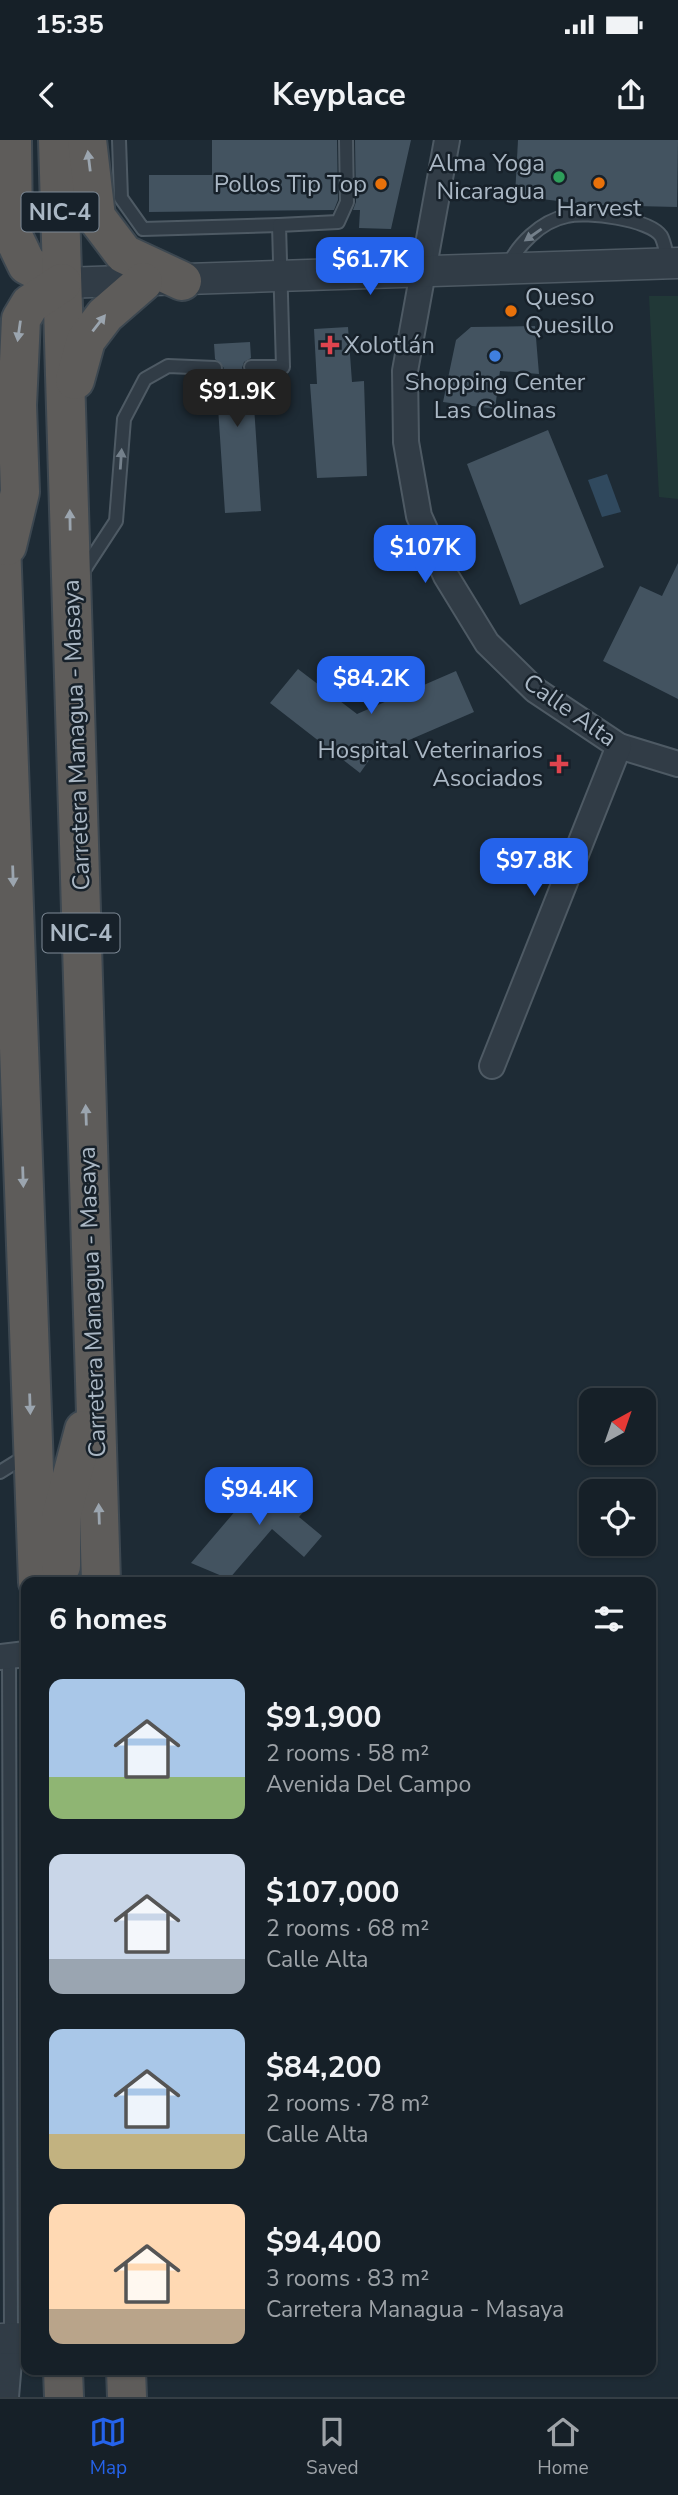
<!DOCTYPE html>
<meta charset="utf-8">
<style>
body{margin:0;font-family:"Nunito Sans",sans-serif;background:#232d34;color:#f1f3f6;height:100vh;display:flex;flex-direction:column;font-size:26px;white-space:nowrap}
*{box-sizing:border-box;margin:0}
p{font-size:23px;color:#9ea3a8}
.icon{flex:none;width:38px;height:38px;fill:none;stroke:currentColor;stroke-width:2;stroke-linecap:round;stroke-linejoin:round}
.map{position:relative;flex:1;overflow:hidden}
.side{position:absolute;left:21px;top:1437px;width:635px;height:798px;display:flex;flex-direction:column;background:#162028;border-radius:14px;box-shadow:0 2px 5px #0004,0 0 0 2px #353e45}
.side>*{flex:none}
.needle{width:46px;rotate:40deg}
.buttons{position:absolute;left:579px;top:1248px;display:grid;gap:14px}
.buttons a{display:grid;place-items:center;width:77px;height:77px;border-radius:14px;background:#162028;box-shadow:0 2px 5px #0004,0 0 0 2px #353e45;font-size:35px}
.price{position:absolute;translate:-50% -60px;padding:0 16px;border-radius:14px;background:#2563eb;color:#fff;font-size:23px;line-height:46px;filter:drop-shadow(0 2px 4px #0008)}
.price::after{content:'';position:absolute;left:50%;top:42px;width:21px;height:16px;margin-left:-10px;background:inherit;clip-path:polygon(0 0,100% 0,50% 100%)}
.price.active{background:#222;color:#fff}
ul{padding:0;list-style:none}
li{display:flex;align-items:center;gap:21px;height:175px;padding:0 28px}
li span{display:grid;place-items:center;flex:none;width:196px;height:140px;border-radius:14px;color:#555}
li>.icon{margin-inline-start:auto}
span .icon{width:84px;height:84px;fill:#fffc;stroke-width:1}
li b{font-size:30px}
h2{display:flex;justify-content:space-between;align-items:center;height:84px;padding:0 28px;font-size:30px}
.status{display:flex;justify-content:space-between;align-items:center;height:49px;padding:0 35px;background:#162028;direction:ltr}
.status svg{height:19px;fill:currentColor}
header{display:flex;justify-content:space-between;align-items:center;height:91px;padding:0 28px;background:#162028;font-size:32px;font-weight:700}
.dock{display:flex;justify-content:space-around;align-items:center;height:98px;border-top:2px solid #353e45;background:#162028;font-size:19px;color:#9ea3a8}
.dock a{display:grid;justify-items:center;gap:4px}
.dock .active{color:#2563eb}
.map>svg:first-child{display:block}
</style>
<div class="status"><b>15:35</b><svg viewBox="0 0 49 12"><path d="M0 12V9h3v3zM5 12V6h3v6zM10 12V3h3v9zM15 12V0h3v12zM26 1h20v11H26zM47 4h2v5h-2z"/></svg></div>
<header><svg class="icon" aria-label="back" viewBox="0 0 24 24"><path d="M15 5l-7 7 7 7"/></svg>Keyplace<svg class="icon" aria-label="share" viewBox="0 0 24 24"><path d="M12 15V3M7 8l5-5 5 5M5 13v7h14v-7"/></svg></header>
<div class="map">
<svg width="678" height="2257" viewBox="0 0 678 2257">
<rect width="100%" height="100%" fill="#1e2b35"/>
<polygon fill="#213837" points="649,156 678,156 678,359 659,357"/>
<polygon fill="#30495e" points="607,334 621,372 602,377 588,340"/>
<g fill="#435360">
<polygon points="212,0 337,0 338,60 334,70 149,72 149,35 212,35"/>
<polygon points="355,0 411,0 391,89 359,88 360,70 353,70 356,62"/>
<polygon points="518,0 678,0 677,67 593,65 515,56"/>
<polygon points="535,186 539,234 500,231 495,269 443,262 456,200 471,187"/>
<polygon points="348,187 352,242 364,241 367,336 317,338 310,244 317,244 314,189"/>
<polygon points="250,202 251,218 244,222 242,228 246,234 252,236 261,371 225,373 216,237 224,228 215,219 214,204"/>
<polygon points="548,290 604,427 520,465 467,324"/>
<polygon points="678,423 678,559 603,521 640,446 662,456"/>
<polygon points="298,529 357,574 456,531 474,572 372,616 360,633 270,563"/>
<polygon points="271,1329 311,1363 299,1377 322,1396 304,1417 272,1389 229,1439 191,1423"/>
</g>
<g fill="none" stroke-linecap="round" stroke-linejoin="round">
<defs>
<g id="service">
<polyline points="119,0 121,58 143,89 279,85"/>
<path d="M507,128C517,105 541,81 567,76C587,71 649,79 661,96C665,103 666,115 669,123"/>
<polyline points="251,227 283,227 279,85 338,82 347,62 346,0"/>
<polyline points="82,433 116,381 124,279 145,239 168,226 215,228"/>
<polyline points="0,1332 29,1314"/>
<polyline points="9,1517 11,2198"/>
</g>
<g id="minor">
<polyline points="447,0 405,231 406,302 419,376 446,436 487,503 535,550 619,606 678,624"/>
<polyline points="492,926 619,606"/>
<polyline points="0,1517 26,1514"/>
<polyline points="6,2257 11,2198"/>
</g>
<g id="tertiary">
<polyline points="62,143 678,123"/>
<polyline points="0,2199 26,2198"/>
</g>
<g id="trunk">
<polyline points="12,0 13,96 27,125 62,143"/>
<polyline points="58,0 101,1442"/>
<polyline points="87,0 96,77 124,114 182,141"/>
<polyline points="75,240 86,200 105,175 143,142"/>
<polyline points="0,374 38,1442"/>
<polyline points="7,406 20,352 17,265 21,179 30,164 62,143"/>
<polyline points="61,1426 61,1377 84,1290"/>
<polyline points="63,2230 64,2257"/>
<polyline points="126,2230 127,2257"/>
</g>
</defs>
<use href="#service" stroke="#4e5a64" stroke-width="16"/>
<use href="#minor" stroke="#4e5a64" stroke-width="28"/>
<use href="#tertiary" stroke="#4e5a64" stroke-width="33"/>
<use href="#trunk" stroke="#3c4750" stroke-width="42"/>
<use href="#service" stroke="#313c46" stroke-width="12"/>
<use href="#minor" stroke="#313c46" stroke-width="24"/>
<use href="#tertiary" stroke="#313c46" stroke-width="30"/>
<use href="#trunk" stroke="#5e5c5a" stroke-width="38"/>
</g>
<defs><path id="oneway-solid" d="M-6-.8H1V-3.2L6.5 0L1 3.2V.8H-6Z" transform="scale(1.75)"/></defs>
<g fill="#9ba5af">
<use href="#oneway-solid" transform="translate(89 21) rotate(-97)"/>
<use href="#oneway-solid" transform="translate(99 183) rotate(-52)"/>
<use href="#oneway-solid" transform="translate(19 191) rotate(98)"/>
<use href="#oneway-solid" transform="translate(70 380) rotate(-91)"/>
<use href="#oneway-solid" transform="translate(13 736) rotate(88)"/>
<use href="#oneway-solid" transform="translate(86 975) rotate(-92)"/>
<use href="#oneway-solid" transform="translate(23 1037) rotate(88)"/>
<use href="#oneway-solid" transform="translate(30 1264) rotate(88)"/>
<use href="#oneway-solid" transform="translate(99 1374) rotate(-92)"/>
</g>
<g fill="#74808b">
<use href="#oneway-solid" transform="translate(533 95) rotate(145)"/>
<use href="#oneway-solid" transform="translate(121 319) rotate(-86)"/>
</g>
<circle fill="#2e9e5b" stroke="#17212a" stroke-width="2.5" cx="559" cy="37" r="7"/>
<g fill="#e8710a" stroke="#17212a" stroke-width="2.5">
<circle cx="599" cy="43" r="7"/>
<circle cx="381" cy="44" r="7"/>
<circle cx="511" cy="171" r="7"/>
</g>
<g fill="#e0444e" stroke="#17212a" stroke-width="2.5">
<path d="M326.5 194.5h7v7h7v7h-7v7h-7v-7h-7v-7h7z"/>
<path d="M555.5 613.5h7v7h7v7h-7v7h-7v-7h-7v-7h7z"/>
</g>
<circle fill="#3f7fe0" stroke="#17212a" stroke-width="2.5" cx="495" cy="216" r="7"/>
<g text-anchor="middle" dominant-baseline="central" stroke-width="5" stroke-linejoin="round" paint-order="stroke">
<g fill="#17212a" stroke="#7e8a96" stroke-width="2">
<rect x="21.5" y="52.5" width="77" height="39" rx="5"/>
<rect x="42.5" y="773.5" width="77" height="39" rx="5"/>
</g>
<g font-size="23" font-weight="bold" fill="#aab7c4">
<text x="60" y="72">NIC-4</text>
<text x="81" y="793">NIC-4</text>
</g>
<g font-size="24" fill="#aab7c4" stroke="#17212a" text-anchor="end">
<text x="545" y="23">Alma Yoga<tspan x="545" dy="28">Nicaragua</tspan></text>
<text x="367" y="44">Pollos Tip Top</text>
<text x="599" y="68" text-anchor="middle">Harvest</text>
<text x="525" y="157" text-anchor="start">Queso<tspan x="525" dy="28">Quesillo</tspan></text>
<text x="344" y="205" text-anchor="start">Xolotlán</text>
<text x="495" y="242" text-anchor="middle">Shopping Center<tspan x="495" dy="28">Las Colinas</tspan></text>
<text x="543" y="610">Hospital Veterinarios<tspan x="543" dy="28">Asociados</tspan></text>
</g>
<g font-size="24" fill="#aab7c4" stroke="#17212a">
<text transform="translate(570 570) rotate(35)">Calle Alta</text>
<text transform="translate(76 595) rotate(-92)">Carretera Managua - Masaya</text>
<text transform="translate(92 1162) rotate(-92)">Carretera Managua - Masaya</text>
</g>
</g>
</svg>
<div class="buttons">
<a><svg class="needle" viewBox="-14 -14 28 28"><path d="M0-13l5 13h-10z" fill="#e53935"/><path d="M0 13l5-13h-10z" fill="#9ea3a8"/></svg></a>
<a><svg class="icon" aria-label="locate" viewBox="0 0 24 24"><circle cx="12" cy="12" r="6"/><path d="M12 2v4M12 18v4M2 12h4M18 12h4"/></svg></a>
</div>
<b class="price" style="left:370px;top:157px">$61.7K</b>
<b class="price active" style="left:237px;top:289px">$91.9K</b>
<b class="price" style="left:425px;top:445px">$107K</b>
<b class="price" style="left:371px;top:576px">$84.2K</b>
<b class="price" style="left:534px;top:758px">$97.8K</b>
<b class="price" style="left:259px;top:1387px">$94.4K</b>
<section class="side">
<h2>6 homes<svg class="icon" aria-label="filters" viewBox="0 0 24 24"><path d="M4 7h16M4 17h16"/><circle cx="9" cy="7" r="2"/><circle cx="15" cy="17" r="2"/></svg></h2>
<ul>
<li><span style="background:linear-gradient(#a9c7e8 70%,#8fb573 0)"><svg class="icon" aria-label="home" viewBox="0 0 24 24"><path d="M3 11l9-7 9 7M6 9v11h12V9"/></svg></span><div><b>$91,900</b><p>2 rooms · 58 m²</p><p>Avenida Del Campo</p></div></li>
<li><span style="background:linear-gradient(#c9d6e8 75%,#9aa5b1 0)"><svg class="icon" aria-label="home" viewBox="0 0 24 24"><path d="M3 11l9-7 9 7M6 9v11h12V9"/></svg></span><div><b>$107,000</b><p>2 rooms · 68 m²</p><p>Calle Alta</p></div></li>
<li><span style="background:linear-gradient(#a9c7e8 75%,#c2b280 0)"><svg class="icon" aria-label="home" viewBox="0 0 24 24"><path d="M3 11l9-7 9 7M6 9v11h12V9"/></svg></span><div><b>$84,200</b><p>2 rooms · 78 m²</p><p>Calle Alta</p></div></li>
<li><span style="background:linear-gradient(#ffd9b3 75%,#b9a48a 0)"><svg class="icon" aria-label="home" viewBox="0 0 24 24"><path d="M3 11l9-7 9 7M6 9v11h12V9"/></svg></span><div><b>$94,400</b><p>3 rooms · 83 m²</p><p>Carretera Managua - Masaya</p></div></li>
</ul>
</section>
</div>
<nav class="dock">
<a class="active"><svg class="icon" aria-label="map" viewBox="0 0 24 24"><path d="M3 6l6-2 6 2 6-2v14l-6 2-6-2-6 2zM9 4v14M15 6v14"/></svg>Map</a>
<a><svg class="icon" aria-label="saved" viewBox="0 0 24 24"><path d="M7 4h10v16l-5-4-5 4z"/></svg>Saved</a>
<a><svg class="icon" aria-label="home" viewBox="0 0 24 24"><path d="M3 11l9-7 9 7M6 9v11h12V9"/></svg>Home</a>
</nav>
